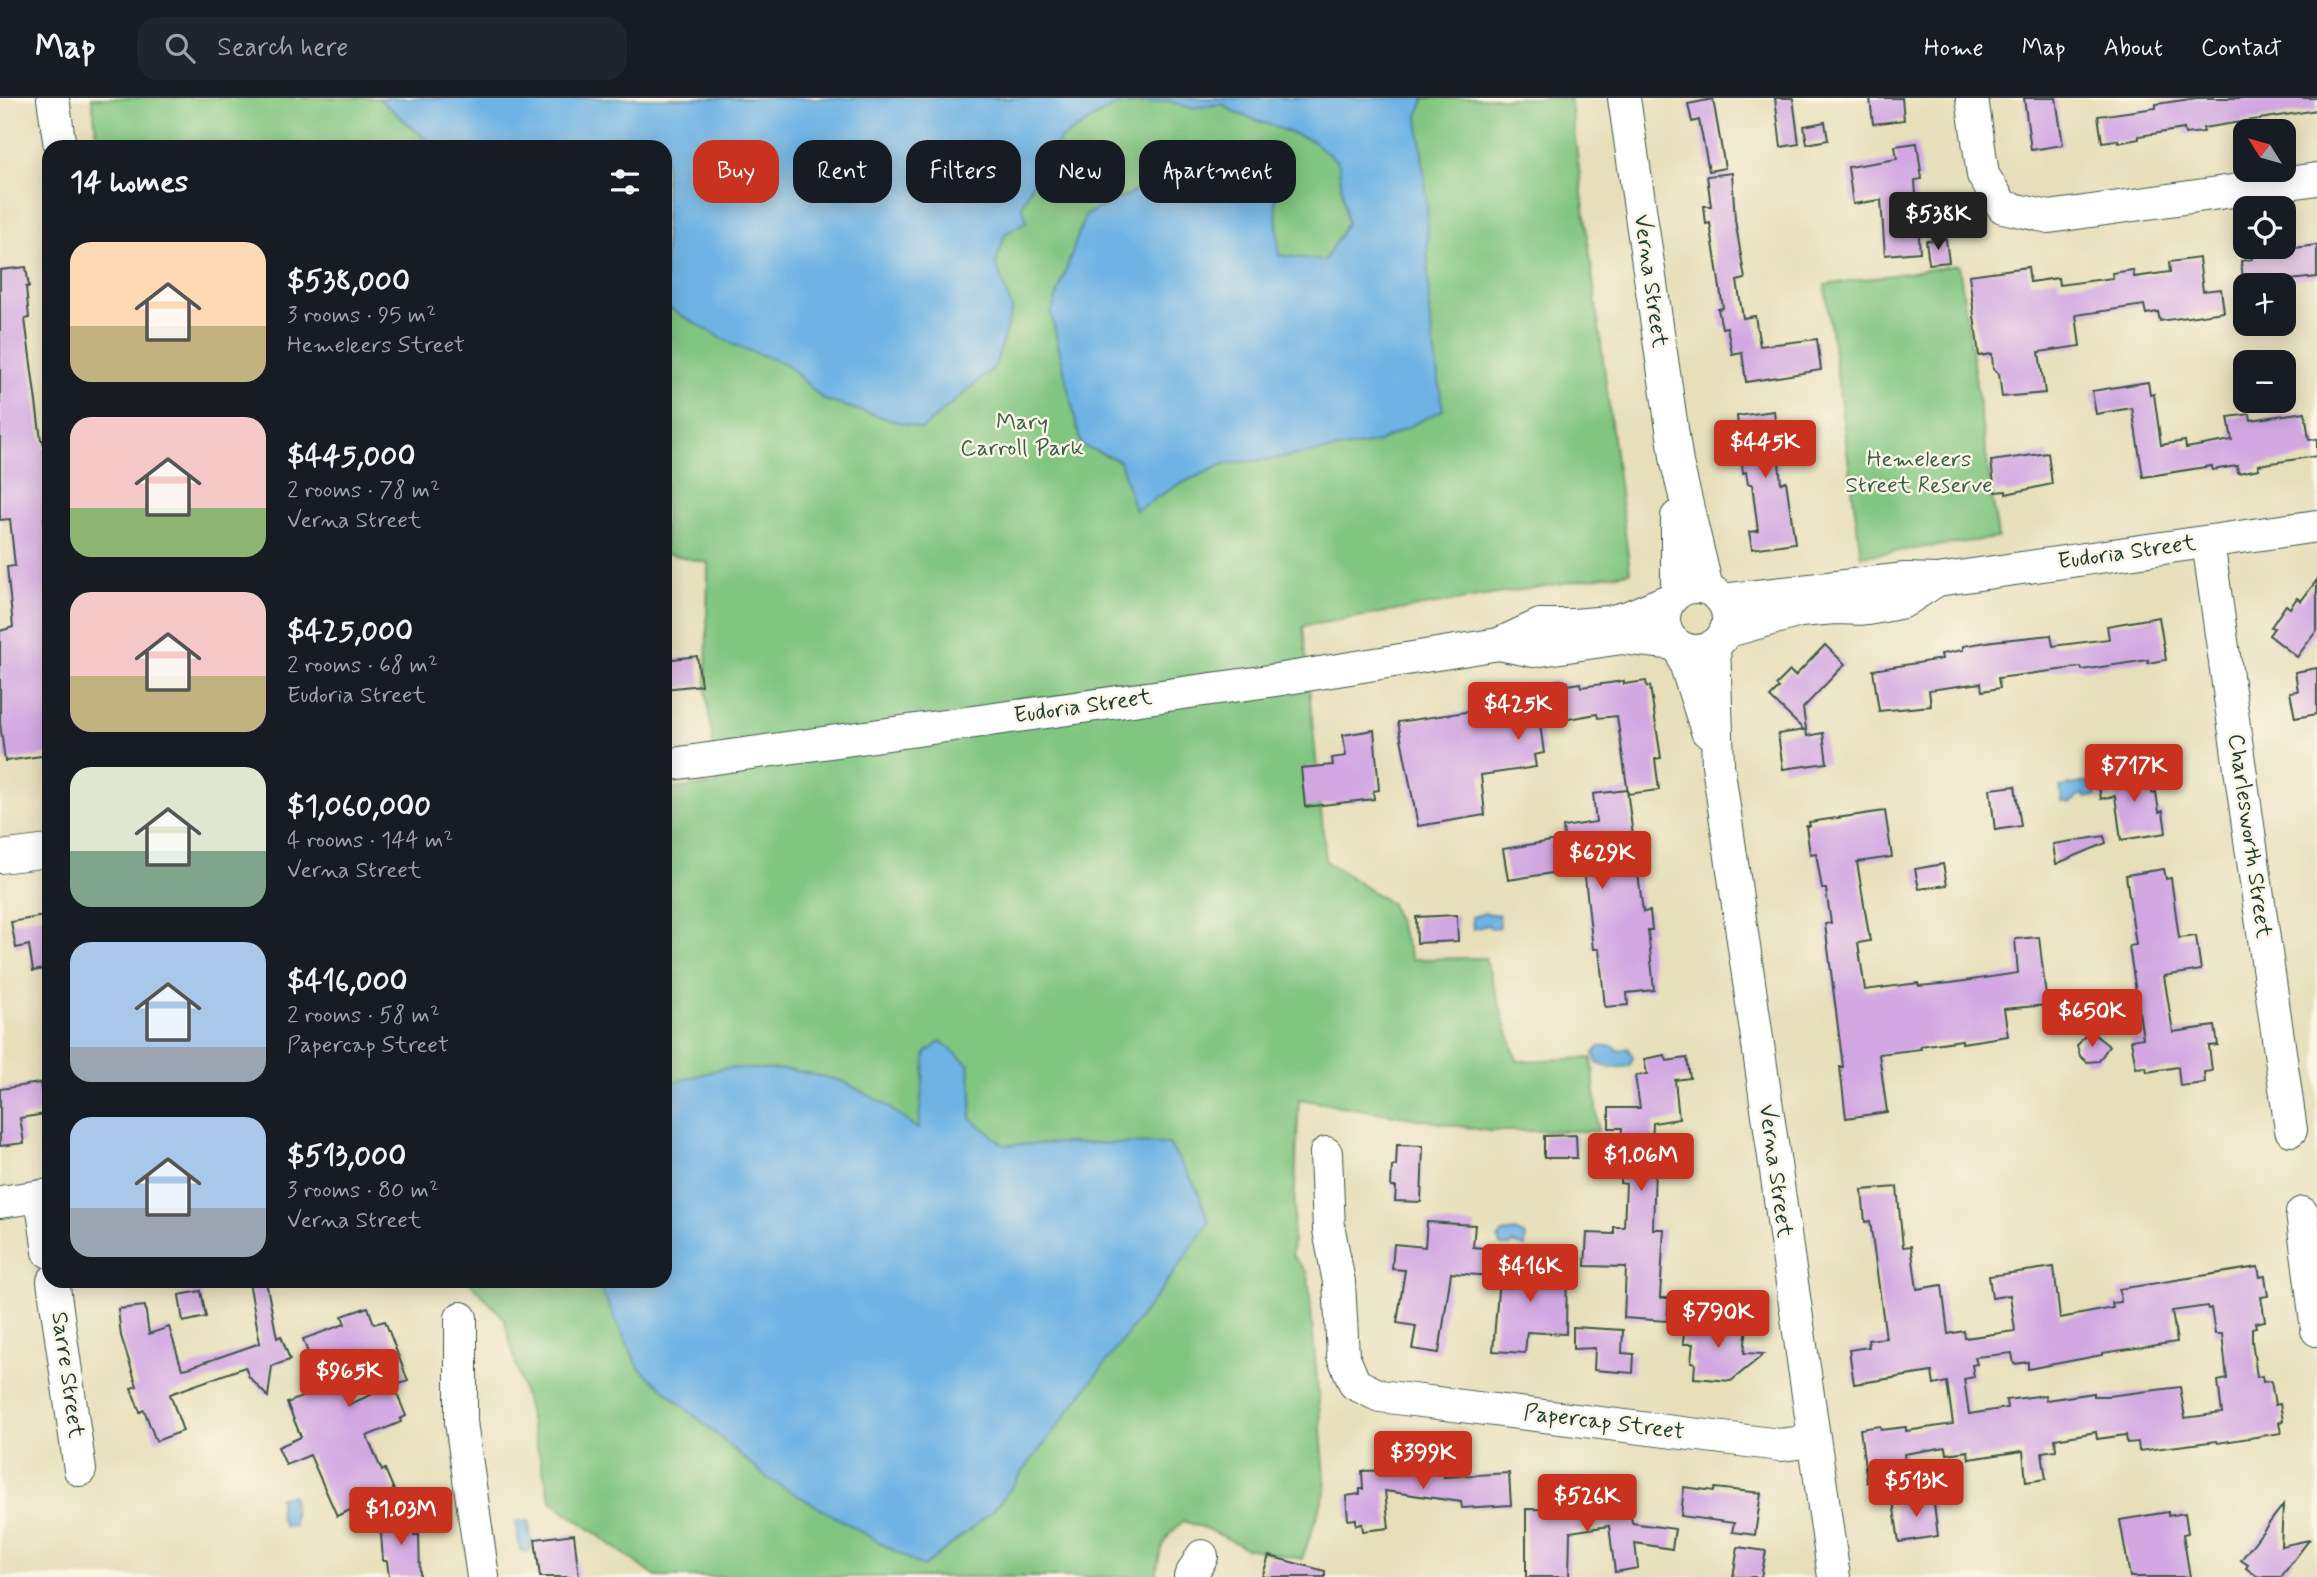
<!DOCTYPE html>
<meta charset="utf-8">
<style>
body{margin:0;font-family:Mynerve,sans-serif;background:#20242c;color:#f1f3f6;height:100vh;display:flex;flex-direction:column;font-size:26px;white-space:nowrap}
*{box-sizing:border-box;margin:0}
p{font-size:23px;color:#9ea1a6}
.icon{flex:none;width:38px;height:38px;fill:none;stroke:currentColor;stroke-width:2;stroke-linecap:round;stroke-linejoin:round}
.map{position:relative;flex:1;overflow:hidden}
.drawer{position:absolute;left:42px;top:42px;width:630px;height:1148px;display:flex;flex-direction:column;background:#171b24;border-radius:21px;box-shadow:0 4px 18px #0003}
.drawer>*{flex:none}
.banner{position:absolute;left:693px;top:42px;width:665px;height:63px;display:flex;gap:14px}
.needle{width:46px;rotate:307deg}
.buttons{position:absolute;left:2233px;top:21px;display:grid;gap:14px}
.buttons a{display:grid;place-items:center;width:63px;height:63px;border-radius:14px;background:#171b24;box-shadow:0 4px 18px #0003;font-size:35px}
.price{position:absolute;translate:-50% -60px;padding:0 16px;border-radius:7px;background:#c8321e;color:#fff;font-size:23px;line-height:46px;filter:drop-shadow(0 2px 4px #0008)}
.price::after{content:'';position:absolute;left:50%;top:42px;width:21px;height:16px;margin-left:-10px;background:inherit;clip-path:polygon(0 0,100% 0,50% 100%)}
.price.selected{background:#222;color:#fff}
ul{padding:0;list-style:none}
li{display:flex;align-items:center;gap:21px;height:175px;padding:0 28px}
li span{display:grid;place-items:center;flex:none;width:196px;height:140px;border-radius:21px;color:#555}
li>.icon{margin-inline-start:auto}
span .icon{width:84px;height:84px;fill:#fffc;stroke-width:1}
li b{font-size:30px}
h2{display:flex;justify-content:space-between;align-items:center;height:84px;padding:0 28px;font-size:30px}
.tag{padding:0 24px;border-radius:21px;background:#171b24;box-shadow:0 4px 18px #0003;font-size:24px;line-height:63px}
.tag.selected{background:#c8321e;color:#fff}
header{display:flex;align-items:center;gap:42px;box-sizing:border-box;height:98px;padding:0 35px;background:#171b24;border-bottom:2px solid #363941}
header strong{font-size:33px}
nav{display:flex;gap:38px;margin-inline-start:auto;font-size:24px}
.search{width:490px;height:63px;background:#20242c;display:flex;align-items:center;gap:18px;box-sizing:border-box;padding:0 24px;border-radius:21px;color:#9ea1a6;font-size:26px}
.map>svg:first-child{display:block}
</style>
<header>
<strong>Map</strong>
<div class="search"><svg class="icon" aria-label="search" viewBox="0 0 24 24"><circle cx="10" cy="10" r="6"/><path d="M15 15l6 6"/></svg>Search here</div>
<nav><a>Home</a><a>Map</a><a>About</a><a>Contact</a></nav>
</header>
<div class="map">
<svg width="2317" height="1479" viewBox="0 0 2317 1479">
<rect width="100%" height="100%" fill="#fcf5e5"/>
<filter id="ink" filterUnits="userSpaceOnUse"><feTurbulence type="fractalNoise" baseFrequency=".0143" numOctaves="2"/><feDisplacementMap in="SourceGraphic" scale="14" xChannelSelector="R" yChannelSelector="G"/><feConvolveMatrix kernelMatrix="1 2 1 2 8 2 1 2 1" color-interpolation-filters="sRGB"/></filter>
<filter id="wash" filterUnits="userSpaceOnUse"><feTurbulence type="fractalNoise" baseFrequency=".00686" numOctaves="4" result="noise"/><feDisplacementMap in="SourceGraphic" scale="28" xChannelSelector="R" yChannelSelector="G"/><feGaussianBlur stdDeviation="1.57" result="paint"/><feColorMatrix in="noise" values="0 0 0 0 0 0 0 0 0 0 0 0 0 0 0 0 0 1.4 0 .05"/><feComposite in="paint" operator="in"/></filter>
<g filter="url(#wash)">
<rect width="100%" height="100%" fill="#e6dfba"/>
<g fill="#80c580" stroke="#50815a" stroke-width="2">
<path d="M92,0H1570L1630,474L1303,528L1326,763L1391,806L1412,861L1485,860L1517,963L1592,960L1598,1033H1489L1299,1001L1292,1157L1308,1176L1326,1391L1302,1461L1246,1450L1210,1432L1183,1423C1161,1443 1160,1450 1156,1479H656L551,1403L504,1220L469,1183H665V692L718,686L706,592L708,465L665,455V49H98Z"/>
<polygon points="1959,167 1998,440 1861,458 1825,187"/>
</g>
<g fill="#6eb3e4" stroke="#46788c" stroke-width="2">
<polygon points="378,0 1425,0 1418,17 1427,103 1429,216 1443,312 1376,345 1272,361 1224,366 1176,388 1135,413 1120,363 1081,347 1051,215 1085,117 1186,69 1275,97 1279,157 1324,163 1347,125 1338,64 1311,42 1236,15 1222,6 1191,10 1168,3 1114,8 1062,40 1044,61 1022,107 1027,123 1005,136 996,166 1012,211 995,269 922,331 824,302 786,266 734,247 665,208 665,49 439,49 427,42"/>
<polygon points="2093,683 2096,698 2085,700 2084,695 2070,705 2062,703 2060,689"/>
<polygon points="1485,815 1499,817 1500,829 1491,830 1488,827 1473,831 1472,819"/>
<polygon points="941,943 968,966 972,991 971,1020 1004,1047 1063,1045 1169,1046 1196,1089 1209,1124 1182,1164 994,1412 923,1469 767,1380 639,1270 597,1183 665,1183 665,987 724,970 792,972 842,983 883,1005 918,1031 926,955"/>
<polygon points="1612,948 1619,953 1628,950 1633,960 1630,968 1611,970 1597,965 1594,955 1599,949"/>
<polygon points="1515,1133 1526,1138 1525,1149 1513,1145 1510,1148 1501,1148 1498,1141 1503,1135"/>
<polygon points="292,1397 294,1406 294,1428 285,1429 280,1419 279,1399"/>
<polygon points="529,1423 532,1450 526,1455 520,1452 516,1424"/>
</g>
<g id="blocks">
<g fill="#d2a7e2" fill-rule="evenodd">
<polygon points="1775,0 1793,0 1799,46 1781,49"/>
<polygon points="1870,0 1902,0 1904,22 1873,26"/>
<polygon points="2024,0 2056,0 2063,47 2031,52"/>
<polygon points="2197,0 2317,0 2317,12 2203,30 2204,34 2185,36 2184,31 2139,38 2139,41 2118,45 2118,42 2102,44 2098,18 2156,10 2156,6"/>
<polygon points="1713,1 1725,70 1709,73 1699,22 1692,24 1688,6"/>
<polygon points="1825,24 1828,42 1807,46 1804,28"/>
<polygon points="1917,45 1922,81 1915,82 1920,154 1885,157 1881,102 1853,106 1848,69 1897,61 1895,48"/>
<polygon points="1732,75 1735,122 1745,181 1737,183 1743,220 1755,218 1760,248 1817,241 1821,272 1746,284 1742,254 1732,256 1727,229 1722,230 1718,211 1723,210 1710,125 1706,126 1704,108 1711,108 1707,78"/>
<polygon points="1946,141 1949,164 1929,166 1926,143"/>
<polygon points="2317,147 2317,179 2245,187 2244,189 2241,163 2252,161 2251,156"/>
<polygon points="2199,160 2203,193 2221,191 2224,214 2160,223 2158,214 2146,216 2144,207 2076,217 2080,248 2039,254 2045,295 2002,299 1999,276 1993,271 1992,256 1979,258 1969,177 2028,169 2030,184 2058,180 2059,187 2113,180 2112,175 2133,172 2134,179 2170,174 2169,164"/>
<polygon points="26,169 29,189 26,189 29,220 25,221 32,274 41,342 43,342 47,371 49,371 49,419 44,420 49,471 49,657 5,663 0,625 0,533 13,529 7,469 15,468 10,421 0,422 0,172"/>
<polygon points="2148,284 2150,297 2154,296 2161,347 2185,343 2186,350 2232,342 2228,319 2250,316 2251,322 2305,314 2309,342 2317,341 2317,358 2258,367 2259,371 2238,375 2237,368 2212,372 2212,368 2143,379 2132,310 2096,316 2092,293"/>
<polygon points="1774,313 1781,385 1786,383 1795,445 1752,451 1749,434 1758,433 1752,386 1748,386 1746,374 1743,375 1737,318"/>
<polygon points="2048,355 2052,386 2006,396 2006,393 1995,394 1991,363"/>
<polygon points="2317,482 2317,532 2297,559 2269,537 2274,530 2271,529 2286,507 2290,510 2297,500 2301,503"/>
<polygon points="2159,519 2166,562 2148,565 2148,562 2082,572 2081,569 1998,580 2000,590 1982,593 1981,585 1929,592 1931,608 1879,613 1873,572 1942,561 1941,556 1963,552 1963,548 1993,543 2051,537 2053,548 2109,541 2107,528"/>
<polygon points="1825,547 1845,566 1803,610 1807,638 1823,635 1827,665 1783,671 1778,636 1804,632 1770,599 1779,590 1776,587 1790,573 1795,578"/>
<polygon points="697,558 701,587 665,591 665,562"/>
<polygon points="2317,570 2317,616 2295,620 2290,594 2298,593 2295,574"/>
<polygon points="1560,582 1561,585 1568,584 1568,587 1580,585 1581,589 1624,583 1624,586 1646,583 1647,589 1650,588 1661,660 1655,661 1659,692 1628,696 1617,618 1598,620 1597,616 1540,626 1544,655 1534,657 1536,669 1481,677 1485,717 1418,728 1398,624 1486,611 1484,595"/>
<polygon points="1374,632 1379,692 1373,693 1374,701 1305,709 1301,670 1333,667 1332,660 1346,658 1343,637"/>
<polygon points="2136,672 2136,678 2150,676 2152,695 2156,694 2159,714 2163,713 2166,735 2121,742 2115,698 2101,701 2097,678"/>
<polygon points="2015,688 2021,728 1995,732 1990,691"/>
<polygon points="1627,692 1643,814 1650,813 1652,832 1648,832 1654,892 1627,895 1628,907 1605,909 1599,851 1593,851 1584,770 1508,782 1503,751 1564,741 1563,729 1596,724 1593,696"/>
<polygon points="1885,713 1892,759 1857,764 1870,843 1858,845 1865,892 1918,885 1919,888 1951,885 2018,875 2015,841 2039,839 2047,907 2004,911 2008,938 1962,945 1962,942 1920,948 1921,951 1879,956 1887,1014 1846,1020 1840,969 1843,969 1825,826 1831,825 1826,791 1822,791 1816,755 1810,756 1806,728 1810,728 1809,724"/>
<polygon points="2104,738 2106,745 2056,766 2053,746"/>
<polygon points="1943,766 1947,787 1919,791 1915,771"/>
<polygon points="2164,771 2166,781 2171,780 2179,840 2196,838 2201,872 2164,878 2173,934 2215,928 2218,947 2209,948 2212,973 2204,974 2205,985 2180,988 2178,969 2147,974 2146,969 2136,970 2131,942 2143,940 2129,848 2136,847 2126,777"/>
<polygon points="49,817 49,870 33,873 29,847 16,850 11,824"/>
<polygon points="1457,817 1458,843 1417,845 1416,819"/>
<polygon points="2095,937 2109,948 2099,963 2087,964 2080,958 2077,948 2084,939"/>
<polygon points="1665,957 1667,963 1687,960 1690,980 1675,982 1679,1021 1653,1025 1651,1069 1655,1069 1653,1131 1664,1131 1660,1200 1669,1200 1667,1223 1624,1220 1626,1169 1585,1168 1587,1135 1614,1136 1614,1129 1624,1129 1626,1086 1620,1085 1622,1030 1609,1030 1609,1010 1640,1010 1635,978 1647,976 1644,961"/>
<polygon points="40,985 45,1016 20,1020 24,1045 0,1048 0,991"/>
<polygon points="1576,1037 1577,1060 1544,1060 1544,1038"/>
<polygon points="1397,1047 1423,1048 1421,1104 1395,1103 1396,1089 1391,1089 1392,1068 1396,1068"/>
<path d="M1897,1089L1903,1149L1911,1148L1917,1191L1942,1187L1948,1236L1964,1233L1965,1240L2015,1233L2010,1197L1992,1200L1989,1178L2054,1169L2060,1220L2113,1210L2112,1205L2121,1204L2119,1191L2258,1169L2260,1179L2265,1178L2268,1198L2261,1199L2265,1223L2255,1225L2256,1229L2252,1230V1243L2257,1279L2262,1278L2263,1284L2271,1283L2275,1307L2280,1306L2283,1323L2279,1324L2281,1335L2218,1345L2217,1343L2139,1353L2138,1344L2127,1345L2126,1337L2097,1341L2096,1334L2055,1341L2056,1352L2042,1354L2046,1381L2026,1384L2023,1353L1969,1361L1968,1353L1947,1356L1946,1349L1904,1356L1905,1365L1899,1366L1901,1379L1867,1384L1860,1331L1880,1328L1881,1332L1906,1329V1333L1953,1326L1947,1284L1934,1287L1932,1274L1854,1286L1849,1252L1869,1249L1868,1242L1886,1240L1870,1123L1865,1124L1862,1092ZM2207,1208L2208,1211L2211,1210L2215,1236H2222L2227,1281L2218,1283L2222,1315L2185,1320L2180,1289L2108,1298H2094V1295L2046,1302L2045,1297L2006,1302L2007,1310L1969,1316L1964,1281L1974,1279L1972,1267L1977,1266L1975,1259L2012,1255L2014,1266L2028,1264V1271L2102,1257V1255L2177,1244L2172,1213Z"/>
<polygon points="1427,1124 1475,1127 1473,1149 1494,1151 1492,1178 1451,1175 1439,1255 1412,1251 1416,1228 1397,1225 1405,1172 1392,1171 1394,1146 1425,1149"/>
<polygon points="1532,1166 1567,1166 1566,1236 1527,1234 1525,1255 1493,1253 1500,1168 1532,1168"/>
<polygon points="249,1183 266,1183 277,1240 281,1238 290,1262 272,1268 268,1299 249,1279 245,1269 170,1296 183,1333 156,1343 144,1312 140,1314 131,1290 137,1288 121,1238 118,1211 145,1208 149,1236 169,1229 182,1271 188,1270 260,1245"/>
<polygon points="201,1193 206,1219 183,1224 179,1197"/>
<path d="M368,1209L374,1226L385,1223L408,1283L394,1288L406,1318L400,1321L401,1324L367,1338L382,1373L385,1371L394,1392L337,1418L310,1357L286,1367L278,1349L301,1339L287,1305L321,1291L303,1241L345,1226L342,1218ZM367,1262L380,1293L348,1307L334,1274Z"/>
<polygon points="1685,1222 1747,1227 1744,1255 1764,1256 1731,1283 1694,1280 1695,1265 1691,1264 1693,1246 1683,1246"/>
<polygon points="1573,1229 1623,1232 1622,1255 1634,1256 1633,1275 1594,1272 1595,1250 1573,1251"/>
<polygon points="1409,1363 1445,1368 1444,1379 1509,1375 1511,1407 1462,1410 1461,1404 1385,1393 1389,1430 1363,1433 1362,1426 1356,1427 1356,1421 1348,1422 1346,1398 1360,1396 1360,1391 1363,1391 1362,1373 1396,1372 1397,1365 1409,1367"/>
<polygon points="1684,1389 1714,1393 1715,1390 1761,1395 1755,1437 1732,1434 1734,1425 1681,1418"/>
<polygon points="1603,1391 1604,1398 1628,1395 1632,1425 1675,1431 1672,1451 1635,1445 1638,1470 1615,1474 1609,1428 1570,1434 1569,1479 1526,1479 1526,1411 1585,1412 1582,1394"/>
<polygon points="1933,1398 1938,1438 1899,1444 1893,1404"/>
<polygon points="2283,1407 2281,1448 2309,1442 2281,1479 2258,1479 2246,1470 2248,1467 2241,1462"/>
<polygon points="2168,1414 2168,1418 2185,1415 2188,1435 2183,1436 2190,1479 2130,1479 2120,1422"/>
<polygon points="413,1419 414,1437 419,1437 420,1479 389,1479 387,1463 383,1463 380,1422"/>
<polygon points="574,1436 579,1479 540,1479 535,1441"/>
<polygon points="1738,1449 1766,1453 1761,1479 1733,1479"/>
<polygon points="1269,1458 1325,1473 1325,1479 1262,1479"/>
</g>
</g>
</g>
<g filter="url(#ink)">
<use href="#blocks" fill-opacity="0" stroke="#3d5548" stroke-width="2"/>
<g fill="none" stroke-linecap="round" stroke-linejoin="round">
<defs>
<g id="minor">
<polyline points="53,0 60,49"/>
<polyline points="1624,0 1677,365 1707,490"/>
<polyline points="1972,0 1983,77 2003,109 2049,119 2317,81"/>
<polyline points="1677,419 1677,494"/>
<polyline points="2208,444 2291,1032"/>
<circle cx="1696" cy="521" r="32"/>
<polyline points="1722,502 1905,481 1937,482 2317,428"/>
<polyline points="1725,534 1800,513 1835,510 1868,511 1903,504 1937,482"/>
<polyline points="1499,546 1534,553 1622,540 1676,546"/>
<polyline points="1714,547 1718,667 1834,1479"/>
<polyline points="1680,549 1707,633"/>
<polyline points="665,667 1276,582 1499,546 1540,527 1574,527 1608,524 1628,519 1669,502"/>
<polyline points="0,759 49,753"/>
<polyline points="1326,1055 1329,1132 1339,1184 1343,1258 1355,1286 1380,1298 1780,1347 1813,1343"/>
<polyline points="41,1098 49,1154"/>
<polyline points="0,1104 49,1097"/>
<polyline points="2302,1115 2317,1232"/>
<polyline points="53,1183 80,1372"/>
<polyline points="461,1220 461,1324 483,1479"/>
<polyline points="1190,1479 1202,1458"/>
</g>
</defs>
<use href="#minor" stroke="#3d5548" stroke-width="34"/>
<use href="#minor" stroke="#fff" stroke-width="32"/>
</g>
</g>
<g text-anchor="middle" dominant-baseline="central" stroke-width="5" stroke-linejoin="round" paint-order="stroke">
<g font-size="23" fill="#1f3d34" stroke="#fcf5e5">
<text transform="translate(1650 183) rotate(82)">Verna Street</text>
<text transform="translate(2127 455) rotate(-8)">Eudoria Street</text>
<text transform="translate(1083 609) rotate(-8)">Eudoria Street</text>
<text transform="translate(2249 738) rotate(82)">Charlesworth Street</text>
<text transform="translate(1775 1073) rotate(82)">Verna Street</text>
<text transform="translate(67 1277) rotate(82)">Sarre Street</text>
<text transform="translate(1604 1325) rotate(7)">Papercap Street</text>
</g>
<g font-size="23" fill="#375f47" stroke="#fcf5e5">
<text x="1022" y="325">Mary<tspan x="1022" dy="26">Carroll Park</tspan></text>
<text x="1919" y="362">Hemeleers<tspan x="1919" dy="26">Street Reserve</tspan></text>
</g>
</g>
</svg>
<div class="buttons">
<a><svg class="needle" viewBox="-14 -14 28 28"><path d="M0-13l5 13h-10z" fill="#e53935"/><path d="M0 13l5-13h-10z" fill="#9ea1a6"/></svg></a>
<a><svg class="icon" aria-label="locate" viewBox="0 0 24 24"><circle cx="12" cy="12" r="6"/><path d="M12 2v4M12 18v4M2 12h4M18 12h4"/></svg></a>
<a>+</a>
<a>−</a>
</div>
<b class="price selected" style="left:1938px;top:154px">$538K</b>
<b class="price" style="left:1765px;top:382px">$445K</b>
<b class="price" style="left:1518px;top:644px">$425K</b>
<b class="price" style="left:2134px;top:706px">$717K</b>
<b class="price" style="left:1602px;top:793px">$629K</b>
<b class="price" style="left:2092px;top:951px">$650K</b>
<b class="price" style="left:1641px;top:1095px">$1.06M</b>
<b class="price" style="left:1530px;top:1206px">$416K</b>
<b class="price" style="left:1718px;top:1252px">$790K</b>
<b class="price" style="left:349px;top:1311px">$965K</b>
<b class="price" style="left:1423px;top:1393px">$399K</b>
<b class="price" style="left:1916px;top:1421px">$513K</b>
<b class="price" style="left:1587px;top:1436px">$526K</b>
<b class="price" style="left:401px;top:1449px">$1.03M</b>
<div class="banner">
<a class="tag selected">Buy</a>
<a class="tag">Rent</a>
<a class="tag">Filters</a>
<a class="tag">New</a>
<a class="tag">Apartment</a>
</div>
<section class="drawer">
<h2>14 homes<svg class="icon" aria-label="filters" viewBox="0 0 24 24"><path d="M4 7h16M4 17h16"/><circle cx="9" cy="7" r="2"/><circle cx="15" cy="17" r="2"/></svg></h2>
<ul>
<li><span style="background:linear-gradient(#ffd9b3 60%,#c2b280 0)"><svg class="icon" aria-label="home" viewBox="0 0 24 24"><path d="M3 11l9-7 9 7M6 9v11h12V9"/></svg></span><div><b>$538,000</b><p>3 rooms · 95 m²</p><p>Hemeleers Street</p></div></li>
<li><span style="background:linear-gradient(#f6c9c9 65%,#8fb573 0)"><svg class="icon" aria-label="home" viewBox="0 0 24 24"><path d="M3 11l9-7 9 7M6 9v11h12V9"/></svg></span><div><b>$445,000</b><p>2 rooms · 78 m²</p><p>Verna Street</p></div></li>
<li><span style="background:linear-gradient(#f6c9c9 60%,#c2b280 0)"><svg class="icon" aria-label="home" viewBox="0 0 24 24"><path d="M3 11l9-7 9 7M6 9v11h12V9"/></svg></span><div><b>$425,000</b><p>2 rooms · 68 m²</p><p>Eudoria Street</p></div></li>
<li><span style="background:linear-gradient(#dfe7d0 60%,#7fa58c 0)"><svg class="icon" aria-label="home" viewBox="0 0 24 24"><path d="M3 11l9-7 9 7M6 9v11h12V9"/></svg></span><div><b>$1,060,000</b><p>4 rooms · 144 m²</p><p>Verna Street</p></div></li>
<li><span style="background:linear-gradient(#a9c7e8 75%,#9aa5b1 0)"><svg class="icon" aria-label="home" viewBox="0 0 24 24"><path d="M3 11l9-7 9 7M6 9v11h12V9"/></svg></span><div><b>$416,000</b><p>2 rooms · 58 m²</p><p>Papercap Street</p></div></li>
<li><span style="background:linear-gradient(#a9c7e8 65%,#9aa5b1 0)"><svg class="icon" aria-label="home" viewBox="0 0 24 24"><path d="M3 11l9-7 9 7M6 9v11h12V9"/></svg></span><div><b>$513,000</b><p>3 rooms · 80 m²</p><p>Verna Street</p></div></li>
</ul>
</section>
</div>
